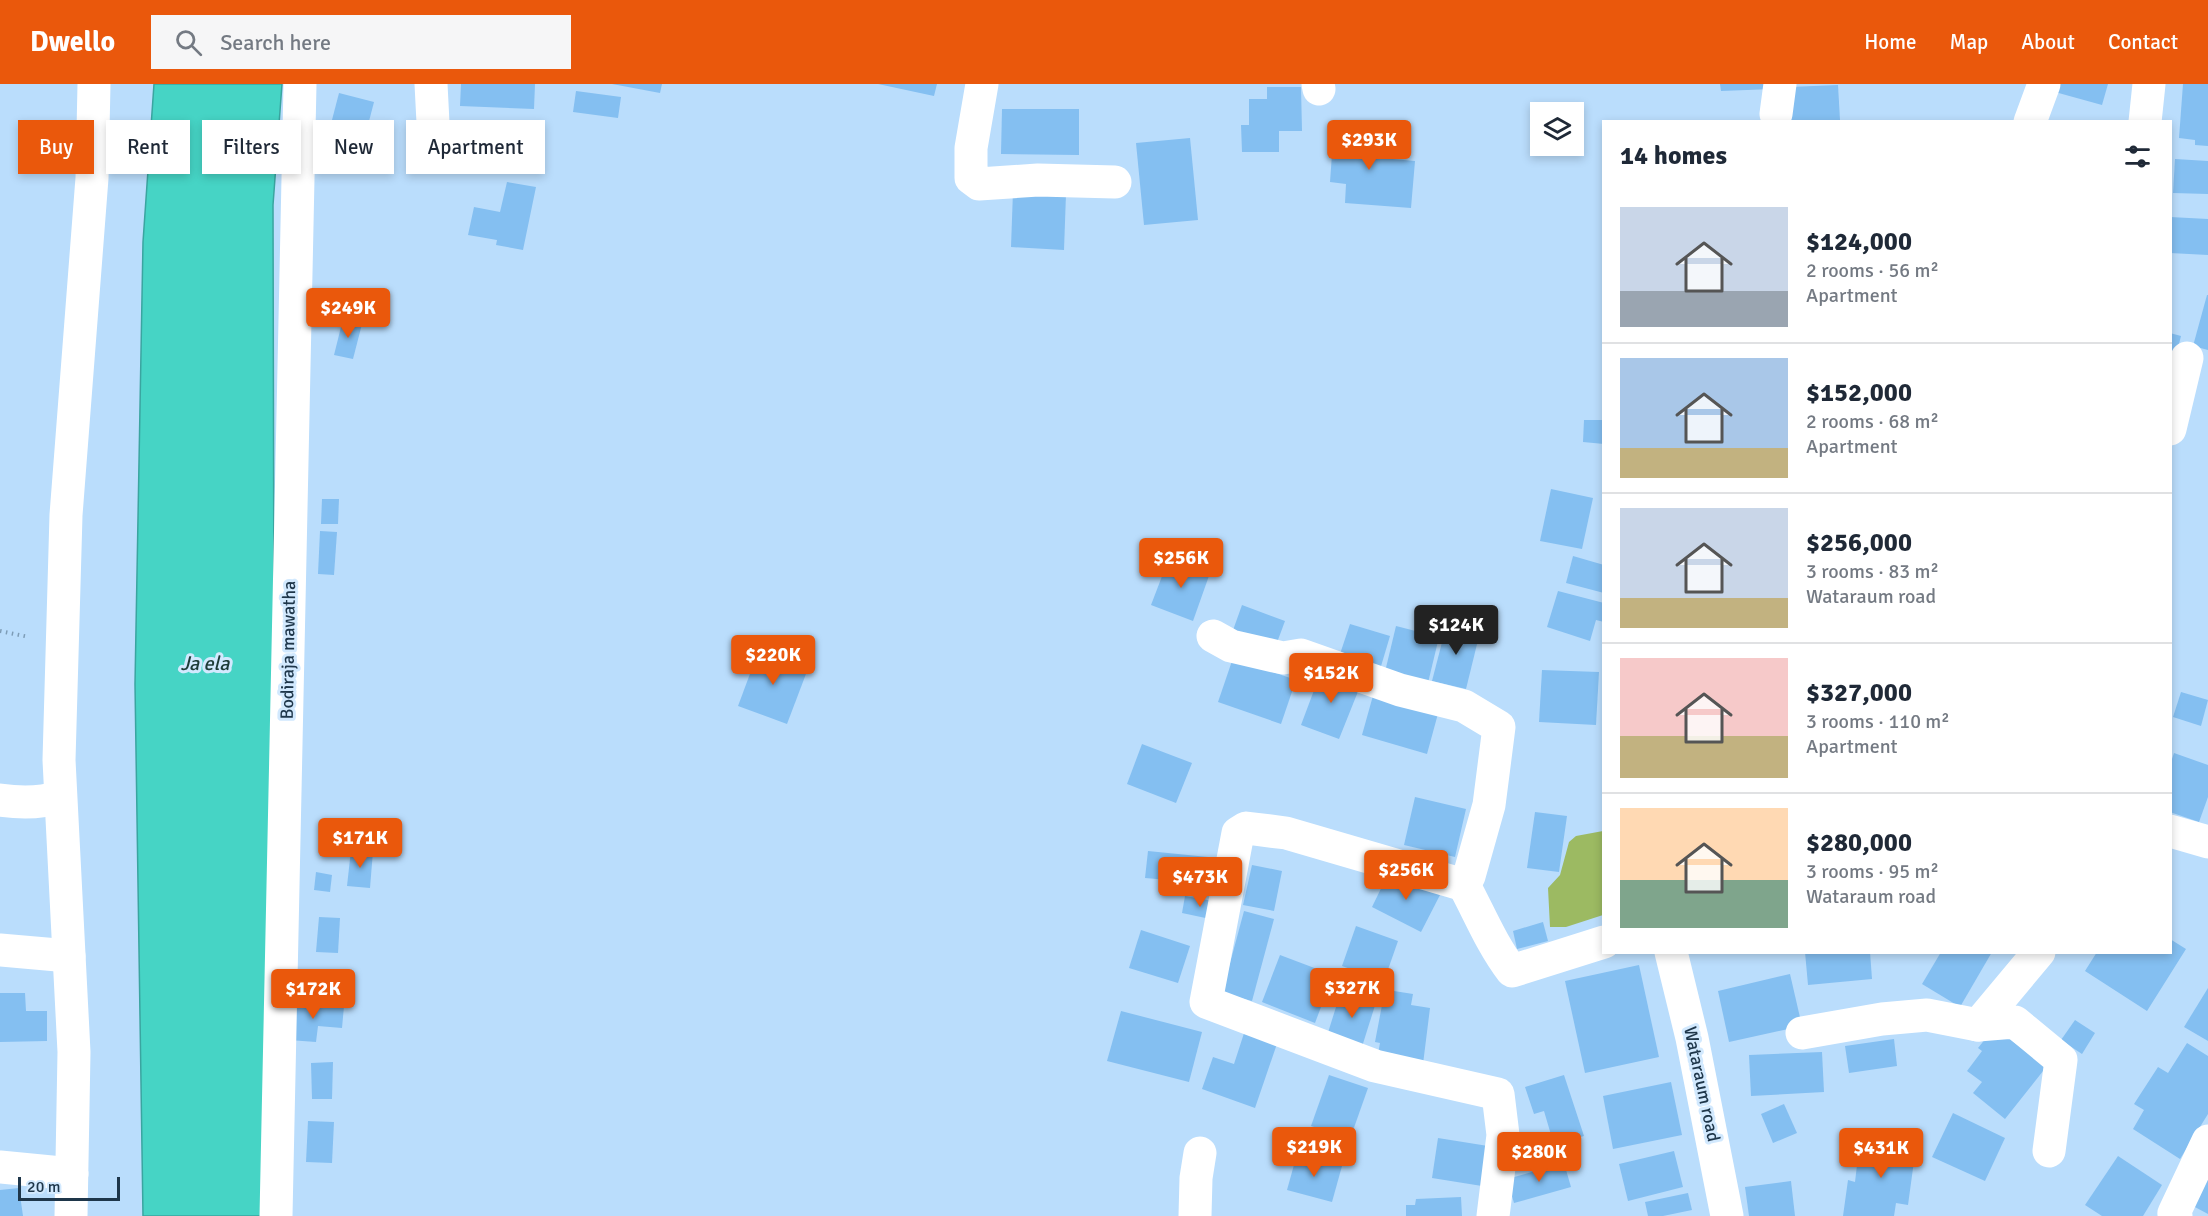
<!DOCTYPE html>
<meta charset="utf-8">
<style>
body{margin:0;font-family:Signika,sans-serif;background:#f6f6f7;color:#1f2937;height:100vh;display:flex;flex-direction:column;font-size:22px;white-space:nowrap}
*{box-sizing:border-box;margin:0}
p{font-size:20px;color:#747a83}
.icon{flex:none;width:33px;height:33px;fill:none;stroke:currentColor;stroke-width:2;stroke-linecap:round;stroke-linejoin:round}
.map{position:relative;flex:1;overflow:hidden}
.details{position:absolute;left:1602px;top:36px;width:570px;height:834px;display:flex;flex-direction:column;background:#fff;border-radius:0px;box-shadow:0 3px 9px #0003}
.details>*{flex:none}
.banner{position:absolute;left:18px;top:36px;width:570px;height:54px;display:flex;gap:12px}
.fabs{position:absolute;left:1530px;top:18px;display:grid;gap:12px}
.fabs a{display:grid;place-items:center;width:54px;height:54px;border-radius:0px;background:#fff;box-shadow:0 3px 9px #0003;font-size:30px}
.scale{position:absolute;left:18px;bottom:15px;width:102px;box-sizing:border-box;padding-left:6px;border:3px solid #1e364a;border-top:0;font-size:16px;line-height:21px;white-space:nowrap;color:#1e364a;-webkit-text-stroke:4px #d2e9fe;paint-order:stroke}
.price{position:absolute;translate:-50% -51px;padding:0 14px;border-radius:6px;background:#ea580c;color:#fff;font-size:20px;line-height:39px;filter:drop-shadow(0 2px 3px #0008)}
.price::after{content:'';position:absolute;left:50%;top:36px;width:18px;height:14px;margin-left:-9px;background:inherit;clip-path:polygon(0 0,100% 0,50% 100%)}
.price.on{background:#222;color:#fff}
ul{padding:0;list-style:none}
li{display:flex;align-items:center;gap:18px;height:150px;padding:0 18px}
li+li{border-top:2px solid #e0e1e3}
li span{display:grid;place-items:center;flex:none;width:168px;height:120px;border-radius:0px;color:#555}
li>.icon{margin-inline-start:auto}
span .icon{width:72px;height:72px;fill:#fffc;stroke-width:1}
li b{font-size:26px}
h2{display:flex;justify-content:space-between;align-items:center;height:72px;padding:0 18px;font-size:26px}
.pill{padding:0 21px;border-radius:0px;background:#fff;box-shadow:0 3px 9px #0003;font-size:21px;line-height:54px}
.pill.on{background:#ea580c;color:#fff}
header{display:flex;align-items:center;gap:36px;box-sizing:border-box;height:84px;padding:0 30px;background:#ea580c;color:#fff}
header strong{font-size:28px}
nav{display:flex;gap:33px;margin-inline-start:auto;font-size:21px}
.search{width:420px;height:54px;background:#f6f6f7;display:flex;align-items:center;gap:15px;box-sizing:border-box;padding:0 21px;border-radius:0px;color:#747a83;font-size:22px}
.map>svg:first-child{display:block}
</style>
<header>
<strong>Dwello</strong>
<div class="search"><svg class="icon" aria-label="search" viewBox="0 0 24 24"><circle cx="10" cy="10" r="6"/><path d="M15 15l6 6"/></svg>Search here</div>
<nav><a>Home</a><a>Map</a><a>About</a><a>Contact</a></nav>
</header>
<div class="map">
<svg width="2208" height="1132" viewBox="0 0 2208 1132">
<rect width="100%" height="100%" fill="#baddfc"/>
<polygon fill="#9cba62" points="1603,747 1603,831 1566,843 1550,843 1548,804 1560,791 1569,758 1576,752"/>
<polygon fill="#46d4c5" stroke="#3aa5a0" stroke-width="1.5" points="154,0 282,0 273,121 274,557 268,1132 143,1132 135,600 143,158"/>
<g fill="#84bff1">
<polygon points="461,0 535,0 534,25 460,22"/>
<polygon points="612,0 662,0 660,9"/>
<polygon points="878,0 937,0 934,12"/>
<polygon points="1720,0 1773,0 1773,5 1721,7"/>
<polygon points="2057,0 2108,0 2102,21 2055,8"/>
<polygon points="2183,0 2208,0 2208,62 2195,61 2195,56 2179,54"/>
<polygon points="1838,1 1840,36 1791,38 1790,3"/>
<polygon points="1267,3 1301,3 1302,47 1279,47 1279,68 1242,68 1241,41 1249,41 1249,15 1267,15"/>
<polygon points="576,7 621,13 618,34 573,28"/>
<polygon points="339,9 374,18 361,68 326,59"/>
<polygon points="1002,25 1079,25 1079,71 1001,70"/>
<polygon points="1334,42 1372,45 1370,73 1415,77 1411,124 1345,119 1346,100 1330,98"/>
<polygon points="1190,54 1198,136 1144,141 1136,59"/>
<polygon points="2175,75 2208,77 2208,110 2173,109"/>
<polygon points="507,98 536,103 523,166 496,161 497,156 468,151 474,123 500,128"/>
<polygon points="1013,107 1066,110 1064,166 1011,163"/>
<polygon points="2170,133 2208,135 2208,171 2170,169"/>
<polygon points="2207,211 2208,211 2208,266 2193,262"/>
<polygon points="343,235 362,240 353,275 334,271"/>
<polygon points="2170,249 2181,252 2171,292 2170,291"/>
<polygon points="1584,336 1604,336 1604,360 1583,358"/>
<polygon points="1551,405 1593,414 1582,465 1540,457"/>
<polygon points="322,415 339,415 338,440 321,440"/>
<polygon points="320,447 337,448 334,491 318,490"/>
<polygon points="1573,472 1604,481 1604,509 1566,499"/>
<polygon points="1169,474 1210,489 1193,537 1151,521"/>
<polygon points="1558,507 1604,519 1604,538 1596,536 1590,557 1547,543"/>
<polygon points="1242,521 1285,537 1275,564 1232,549"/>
<polygon points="1447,539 1480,548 1466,605 1432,597"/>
<polygon points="1350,540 1390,552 1379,589 1338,576"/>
<polygon points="1396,542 1439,553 1427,603 1384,592"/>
<polygon points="760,563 809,582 787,640 738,622"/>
<polygon points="1233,574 1296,596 1281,640 1218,618"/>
<polygon points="1322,585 1361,600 1339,655 1301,641"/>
<polygon points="1542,586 1599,588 1596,641 1539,638"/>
<polygon points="1374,608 1439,626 1427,670 1362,651"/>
<polygon points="2181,608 2208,616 2201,642 2173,633"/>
<polygon points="1142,660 1192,679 1176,719 1127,700"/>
<polygon points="2174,669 2208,681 2208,713 2199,738 2170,728 2170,681"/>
<polygon points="1415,713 1466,725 1455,773 1404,761"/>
<polygon points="1535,728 1567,732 1559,788 1527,784"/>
<polygon points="351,766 373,767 370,804 347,802"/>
<polygon points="1148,767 1218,774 1215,800 1145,794"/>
<polygon points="1252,781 1282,787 1274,827 1243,821"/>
<polygon points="1390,786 1440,811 1421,848 1372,823"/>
<polygon points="316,788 332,791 330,808 314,806"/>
<polygon points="1185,812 1219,818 1215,836 1182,829"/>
<polygon points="1244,827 1274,835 1252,917 1222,909"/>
<polygon points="319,833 340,834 338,869 316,868"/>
<polygon points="1543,838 1548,857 1517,865 1513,847"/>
<polygon points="1356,842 1398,857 1384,897 1342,882"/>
<polygon points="1141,846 1190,862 1178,899 1129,884"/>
<polygon points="2170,855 2186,865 2147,927 2085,887 2097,868 2170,868"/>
<polygon points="1805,868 1870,868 1872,895 1808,901"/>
<polygon points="1941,868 1992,868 1960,923 1922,900"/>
<polygon points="1280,871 1333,891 1315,939 1262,918"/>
<polygon points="1639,881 1659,973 1585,989 1565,897"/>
<polygon points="1790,890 1802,942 1729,958 1718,907"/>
<polygon points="1342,904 1377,915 1361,966 1326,955"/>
<polygon points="2208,904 2208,957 2184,943"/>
<polygon points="1394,907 1413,910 1411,921 1430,924 1422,988 1377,975 1380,959 1375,958 1382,921 1387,922 1388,917 1393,917"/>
<polygon points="0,909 25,909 26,927 47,927 47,957 0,958"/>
<polygon points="293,917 344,922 342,944 318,942 316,958 289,956"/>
<polygon points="1121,927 1202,948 1189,998 1107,977"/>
<polygon points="2075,936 2095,949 2082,970 2061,956"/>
<polygon points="1247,940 1280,951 1255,1024 1202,1005 1213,973 1234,980"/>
<polygon points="1994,944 2047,982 2005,1035 1973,1009 1982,998 1967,987 1982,967 1978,964"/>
<polygon points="1894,955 1897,982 1849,989 1845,962"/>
<polygon points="2187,959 2208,972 2208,1030 2180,1075 2133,1045 2144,1026 2134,1020 2158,983 2168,989"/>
<polygon points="1822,968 1824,1008 1751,1012 1749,971"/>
<polygon points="333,978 332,1015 312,1015 311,979"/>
<polygon points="1329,991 1368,1004 1350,1055 1311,1042"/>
<polygon points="1564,991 1584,1052 1554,1061 1544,1027 1534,1030 1525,1003"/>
<polygon points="1671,998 1682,1051 1613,1065 1603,1012"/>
<polygon points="1784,1020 1797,1049 1773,1059 1761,1030"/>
<polygon points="1953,1029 2005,1054 1985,1097 1932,1073"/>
<polygon points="308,1037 334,1038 332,1079 306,1078"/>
<polygon points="1891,1052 1917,1055 1908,1121 1896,1119 1894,1132 1843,1132 1848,1096 1855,1098 1860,1056 1880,1058 1877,1079 1888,1081"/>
<polygon points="1438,1054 1488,1062 1482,1102 1432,1094"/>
<polygon points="1674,1067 1683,1103 1628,1117 1619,1080"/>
<polygon points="1297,1070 1342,1082 1332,1118 1287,1106"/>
<polygon points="2118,1072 2162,1101 2143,1132 2102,1132 2085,1121"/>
<polygon points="1564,1079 1571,1103 1514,1119 1507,1095"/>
<polygon points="2208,1092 2208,1130 2193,1122"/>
<polygon points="1791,1097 1795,1132 1749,1132 1745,1103"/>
<polygon points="19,1104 23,1132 0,1132 0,1106"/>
<polygon points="1688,1109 1692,1126 1663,1132 1648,1132 1645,1118"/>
<polygon points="1461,1113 1462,1132 1406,1132 1406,1121 1415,1121 1416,1115"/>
</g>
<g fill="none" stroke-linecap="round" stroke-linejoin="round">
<polyline stroke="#7d9cb6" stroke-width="4" stroke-dasharray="1.5 4.5" stroke-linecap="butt" points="0,547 29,553"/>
<g stroke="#fff" stroke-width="33">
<polyline points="431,0 434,58"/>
<polyline points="982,0 971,64 971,94 979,100 1038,96 1115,98"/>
<polyline points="1318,0 1319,5"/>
<polyline points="1776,30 1780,0"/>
<polyline points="2030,38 2044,0"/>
<polyline points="2145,38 2149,0"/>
<polyline points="2170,345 2187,274"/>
<polyline points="1213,552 1231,562 1283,574 1301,571 1400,606 1464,622 1499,643 1489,721 1469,792 1464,801 1286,749 1246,744 1238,749 1206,918 1375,982 1498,1010 1503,1051 1493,1132"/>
<path d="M0,716C20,719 41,719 60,713"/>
<polyline points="2170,747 2208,758"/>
<path d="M1464,801C1480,831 1492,861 1512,887L1604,858"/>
<polyline points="0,866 69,872"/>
<polyline points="1671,868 1692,954 1727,1132"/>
<polyline points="2039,868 1978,941 2015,938 2061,976 2049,1067"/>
<polyline points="1802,949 1882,935 1927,931 1978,941"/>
<polyline points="0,1083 72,1090"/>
<polyline points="276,1132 300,0"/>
<polyline points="1195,1132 1196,1094 1200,1069"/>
<polyline points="2176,1132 2174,1129 2208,1057"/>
</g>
<polyline stroke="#fff" stroke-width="33" points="71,1132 74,968 59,676 66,431 92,94 94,0"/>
</g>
<g text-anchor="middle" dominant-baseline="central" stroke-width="6" stroke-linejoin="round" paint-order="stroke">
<g font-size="18" fill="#1e364a" stroke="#d2e9fe">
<text transform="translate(288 566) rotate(-89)">Bodiraja mawatha</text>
<text transform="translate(1702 1000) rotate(78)">Wataraum road</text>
</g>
<g font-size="20" font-style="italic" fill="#1d3b37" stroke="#d2e9fe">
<text x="205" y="579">Ja ela</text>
</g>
</g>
</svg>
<div class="fabs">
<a><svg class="icon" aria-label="layers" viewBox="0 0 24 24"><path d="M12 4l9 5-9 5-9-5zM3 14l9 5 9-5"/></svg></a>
</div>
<div class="scale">20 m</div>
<b class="price" style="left:1369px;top:87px">$293K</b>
<b class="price" style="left:348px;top:255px">$249K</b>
<b class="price" style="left:1181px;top:505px">$256K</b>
<b class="price on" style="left:1456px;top:572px">$124K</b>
<b class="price" style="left:773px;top:602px">$220K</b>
<b class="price" style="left:1331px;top:620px">$152K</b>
<b class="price" style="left:360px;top:785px">$171K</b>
<b class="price" style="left:1406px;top:817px">$256K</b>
<b class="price" style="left:1200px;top:824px">$473K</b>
<b class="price" style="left:1352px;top:935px">$327K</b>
<b class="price" style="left:313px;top:936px">$172K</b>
<b class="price" style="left:1314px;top:1094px">$219K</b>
<b class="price" style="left:1881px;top:1095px">$431K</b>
<b class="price" style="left:1539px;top:1099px">$280K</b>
<div class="banner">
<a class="pill on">Buy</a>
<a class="pill">Rent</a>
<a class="pill">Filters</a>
<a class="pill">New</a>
<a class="pill">Apartment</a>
</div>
<section class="details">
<h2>14 homes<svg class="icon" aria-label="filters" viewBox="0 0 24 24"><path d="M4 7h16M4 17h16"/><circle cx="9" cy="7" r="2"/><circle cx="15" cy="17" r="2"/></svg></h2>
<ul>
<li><span style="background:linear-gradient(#c9d6e8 70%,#9aa5b1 0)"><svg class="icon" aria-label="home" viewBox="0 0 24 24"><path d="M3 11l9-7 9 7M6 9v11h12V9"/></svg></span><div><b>$124,000</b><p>2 rooms · 56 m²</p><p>Apartment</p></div></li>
<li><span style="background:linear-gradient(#a9c7e8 75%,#c2b280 0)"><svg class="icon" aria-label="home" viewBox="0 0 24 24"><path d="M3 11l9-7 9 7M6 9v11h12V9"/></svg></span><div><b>$152,000</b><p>2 rooms · 68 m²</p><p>Apartment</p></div></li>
<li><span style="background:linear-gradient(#c9d6e8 75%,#c2b280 0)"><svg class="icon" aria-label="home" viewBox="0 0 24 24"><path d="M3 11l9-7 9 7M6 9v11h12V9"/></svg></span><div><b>$256,000</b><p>3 rooms · 83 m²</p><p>Wataraum road</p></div></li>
<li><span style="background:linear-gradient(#f6c9c9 65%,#c2b280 0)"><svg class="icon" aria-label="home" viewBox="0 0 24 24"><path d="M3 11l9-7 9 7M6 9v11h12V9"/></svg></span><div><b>$327,000</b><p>3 rooms · 110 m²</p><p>Apartment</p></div></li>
<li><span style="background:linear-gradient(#ffd9b3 60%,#7fa58c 0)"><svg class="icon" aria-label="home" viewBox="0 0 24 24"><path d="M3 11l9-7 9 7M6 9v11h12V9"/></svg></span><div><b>$280,000</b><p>3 rooms · 95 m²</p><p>Wataraum road</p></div></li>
</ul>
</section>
</div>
